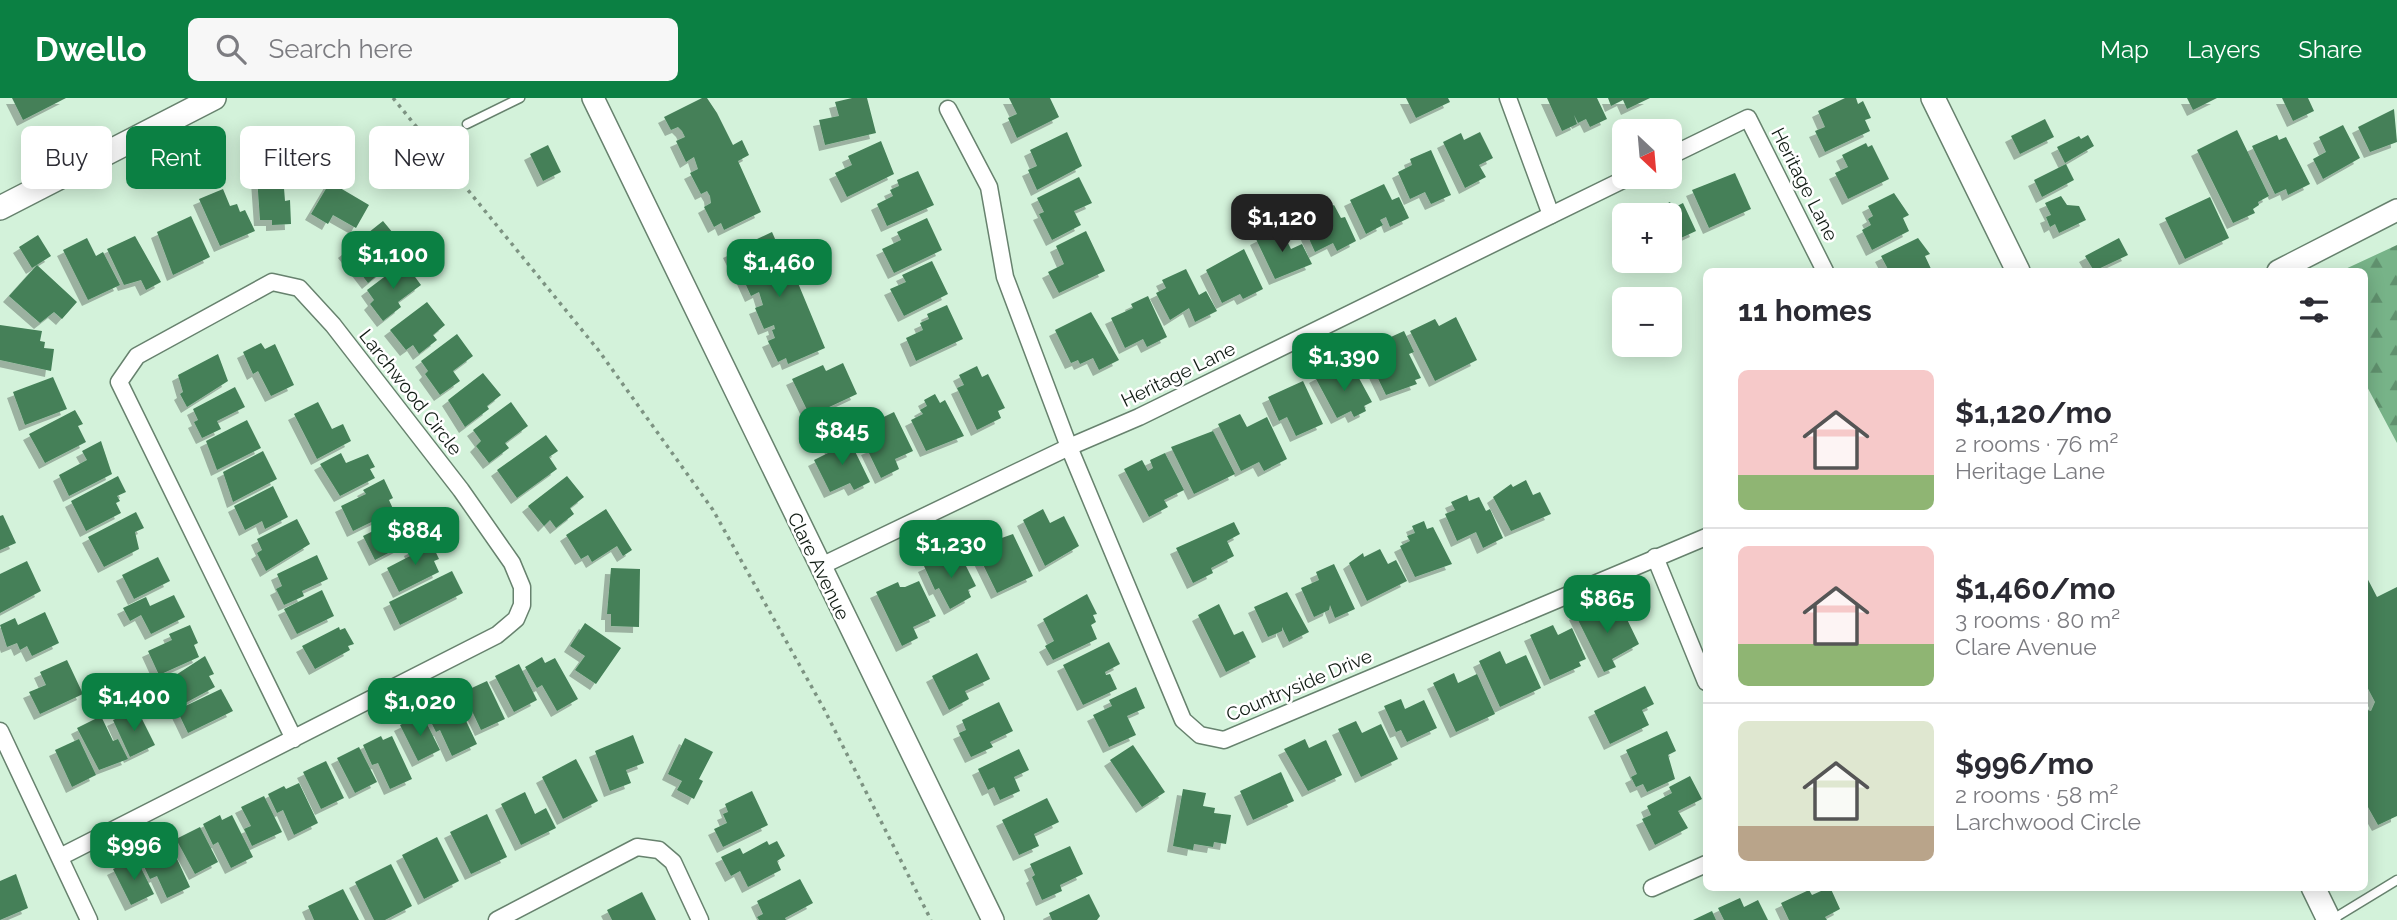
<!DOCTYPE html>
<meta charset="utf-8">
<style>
body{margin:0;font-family:Raleway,sans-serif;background:#f7f7f7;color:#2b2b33;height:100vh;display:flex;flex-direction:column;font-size:26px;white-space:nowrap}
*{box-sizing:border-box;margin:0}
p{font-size:23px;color:#7c7c81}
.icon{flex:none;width:38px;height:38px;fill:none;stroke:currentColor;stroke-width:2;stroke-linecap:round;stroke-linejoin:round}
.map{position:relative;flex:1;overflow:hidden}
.drawer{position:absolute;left:1703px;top:170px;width:665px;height:623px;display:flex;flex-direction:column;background:#fff;border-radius:10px;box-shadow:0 4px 18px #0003}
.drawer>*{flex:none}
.hud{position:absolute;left:21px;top:28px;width:665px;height:63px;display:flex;gap:14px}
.needle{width:46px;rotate:154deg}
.fabs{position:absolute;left:1612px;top:21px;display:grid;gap:14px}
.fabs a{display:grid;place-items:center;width:70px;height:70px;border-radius:10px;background:#fff;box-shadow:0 4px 18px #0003;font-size:35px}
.price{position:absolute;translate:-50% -60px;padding:0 16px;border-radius:14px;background:#0b8043;color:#fff;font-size:23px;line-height:46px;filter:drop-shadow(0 2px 4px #0008)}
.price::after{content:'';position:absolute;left:50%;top:42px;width:21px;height:16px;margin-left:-10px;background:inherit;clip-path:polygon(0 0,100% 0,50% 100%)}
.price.on{background:#222;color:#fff}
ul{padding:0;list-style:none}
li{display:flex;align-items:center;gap:21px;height:175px;padding:0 35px}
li+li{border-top:2px solid #e1e1e2}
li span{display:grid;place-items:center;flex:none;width:196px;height:140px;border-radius:10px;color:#555}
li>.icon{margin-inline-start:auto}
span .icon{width:84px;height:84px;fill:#fffc;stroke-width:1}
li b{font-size:30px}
h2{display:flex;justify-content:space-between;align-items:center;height:84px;padding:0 35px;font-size:30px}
.tag{padding:0 24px;border-radius:10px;background:#fff;box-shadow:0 4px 18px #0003;font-size:24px;line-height:63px}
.tag.on{background:#0b8043;color:#fff}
header{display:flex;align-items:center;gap:42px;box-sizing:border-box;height:98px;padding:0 35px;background:#0b8043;color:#fff}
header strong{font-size:33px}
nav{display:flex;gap:38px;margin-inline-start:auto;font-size:24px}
.search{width:490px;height:63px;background:#f7f7f7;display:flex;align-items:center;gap:18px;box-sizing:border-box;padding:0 24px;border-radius:10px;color:#7c7c81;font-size:26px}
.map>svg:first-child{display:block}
</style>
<header>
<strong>Dwello</strong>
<div class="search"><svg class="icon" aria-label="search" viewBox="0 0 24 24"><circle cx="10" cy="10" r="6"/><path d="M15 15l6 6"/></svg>Search here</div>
<nav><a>Map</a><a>Layers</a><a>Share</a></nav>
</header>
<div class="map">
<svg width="2397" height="822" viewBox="0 0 2397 822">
<defs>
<pattern id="forest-firs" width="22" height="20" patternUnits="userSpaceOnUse" patternTransform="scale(1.75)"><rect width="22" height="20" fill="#77b388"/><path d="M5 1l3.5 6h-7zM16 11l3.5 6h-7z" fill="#60916e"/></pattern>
<filter id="shadow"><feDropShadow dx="-6" dy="6" stdDeviation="0" flood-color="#0004"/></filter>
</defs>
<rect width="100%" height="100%" fill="#d3f2da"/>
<polygon fill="url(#forest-firs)" points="2397,147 2397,345 2364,283 2364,173 2341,173"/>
<g fill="#448058" filter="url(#shadow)">
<polygon points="12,0 66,0 23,22"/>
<polygon points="702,0 707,0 717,15 733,47 742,42 749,57 738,63 761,114 724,132 721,125 714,129 704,109 711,105 710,98 707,93 701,96 690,75 698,71 694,59 686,64 676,43 685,39 682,33 678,29 671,32 664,19"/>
<polygon points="852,0 867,0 876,35 825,47 819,22 839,18 835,4"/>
<polygon points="1009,0 1050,0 1059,19 1017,40 1008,20 1017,16"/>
<polygon points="1406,0 1448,0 1450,4 1416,20"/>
<polygon points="1547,0 1597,0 1607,21 1590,29 1586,21 1578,25 1574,17 1577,26 1562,33"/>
<polygon points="1608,0 1650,0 1627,11 1623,2 1611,8"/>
<polygon points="1845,0 1856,0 1858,6 1863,3 1871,20 1865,22 1870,33 1825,54 1815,33 1825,29 1818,13"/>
<polygon points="2187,0 2217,0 2193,12"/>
<polygon points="2282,0 2308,0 2314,13 2293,23"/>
<polygon points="2394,11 2397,44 2370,54 2358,29"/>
<polygon points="2045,21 2054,39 2020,56 2011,38"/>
<polygon points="2343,27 2360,60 2323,81 2313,61 2326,54 2319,39"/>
<polygon points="2237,32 2269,98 2258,104 2259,107 2253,111 2255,115 2233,125 2197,52"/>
<polygon points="1067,34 1082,68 1037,92 1028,72 1037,68 1030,52"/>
<polygon points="1480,34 1493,60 1479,67 1486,79 1465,90 1443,44 1461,35 1464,42"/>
<polygon points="2088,37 2094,48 2065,65 2057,49 2079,38 2081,41"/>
<polygon points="2277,37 2279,42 2286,39 2310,86 2288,97 2286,91 2275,96 2252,48"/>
<polygon points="881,43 894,76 847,99 835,75 852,67 848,58"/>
<polygon points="1866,45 1868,49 1872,47 1889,81 1848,101 1835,75 1848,69 1842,57"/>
<polygon points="548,47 561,74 543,83 530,56"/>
<polygon points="1431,52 1451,97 1431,106 1425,94 1410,101 1398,74 1412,67 1410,61"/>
<polygon points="2066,66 2074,82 2042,99 2034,82"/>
<polygon points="918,73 934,107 887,128 877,106 893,98 890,92 899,88 897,82"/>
<polygon points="1735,75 1751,111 1709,130 1692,92"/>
<polygon points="283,77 285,103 290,102 291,126 272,127 272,122 260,122 257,79"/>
<polygon points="1079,79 1092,105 1074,113 1081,127 1052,142 1039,116 1044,114 1037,100"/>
<polygon points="330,84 369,107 356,130 333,117 328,126 311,116"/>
<polygon points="1384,86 1392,102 1399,99 1409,120 1390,129 1386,119 1380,122 1383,127 1366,136 1350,102"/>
<polygon points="223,91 230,108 237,106 240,114 245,112 255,133 220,148 199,101"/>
<polygon points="1894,95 1909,117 1903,120 1909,133 1872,152 1862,132 1871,127 1868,121 1873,118 1868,108"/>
<polygon points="2061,98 2067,107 2079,108 2086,122 2059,135 2055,126 2050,129 2046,119 2051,117 2045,105"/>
<polygon points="2210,99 2229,140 2185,161 2165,120"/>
<polygon points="1670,104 1673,110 1683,105 1696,133 1670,145 1670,117 1644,117"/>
<polygon points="1334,107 1341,120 1345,119 1356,143 1337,153 1333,145 1315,154 1301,123"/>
<polygon points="191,118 210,159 173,177 157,134"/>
<polygon points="927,120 942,152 894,175 882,151 901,142 897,134"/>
<polygon points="383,123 403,147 386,160 391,166 368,185 344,154"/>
<polygon points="1280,129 1291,151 1302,146 1312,166 1275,181 1256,141"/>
<polygon points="1086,133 1105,173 1059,195 1048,174 1064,166 1056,148"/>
<polygon points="772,134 779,150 783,149 825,250 788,266 786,260 778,264 768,243 775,240 772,232 775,231 774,227 764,231 755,210 763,207 759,194 751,198 741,176 749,172 747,167 743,163 735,166 729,154"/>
<polygon points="38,137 51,158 32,170 19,149"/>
<polygon points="135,138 161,184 146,192 141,182 124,187 107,151"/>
<polygon points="87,140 96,158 103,154 120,187 88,202 63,152"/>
<polygon points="1918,140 1930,156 1925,158 1932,173 1889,173 1881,158"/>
<polygon points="2119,140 2128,157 2094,173 2085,158"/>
<polygon points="1244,151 1263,191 1243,201 1240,196 1222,205 1206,172"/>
<polygon points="932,163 948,196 904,218 890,191 906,184 902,177"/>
<polygon points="404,164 421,187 398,204 401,209 383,223 370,206 374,202 367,192"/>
<polygon points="37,167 77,204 62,221 54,214 40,225 9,198"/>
<polygon points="1186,171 1199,197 1206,193 1217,213 1195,224 1189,210 1170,222 1156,195 1166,190 1162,182"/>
<polygon points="1148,198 1167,239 1147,249 1143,241 1125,250 1111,220 1133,210 1131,206"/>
<polygon points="427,204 445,227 433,237 437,242 419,256 413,247 406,252 390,232"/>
<polygon points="947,207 963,241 916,263 906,240 923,232 920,225 929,221 927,216"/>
<polygon points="1091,214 1119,262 1099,272 1093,260 1080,266 1078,262 1071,265 1055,232"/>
<polygon points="1456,219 1477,262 1435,283 1410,233 1435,221 1439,228"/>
<polygon points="0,227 42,233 40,243 45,244 44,250 54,251 51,273 0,262"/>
<polygon points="1404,233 1414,254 1409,256 1421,280 1415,282 1417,286 1386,297 1370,264 1388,256 1382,243"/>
<polygon points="457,236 473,258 453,273 460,283 440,297 425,276 428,273 421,263"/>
<polygon points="261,245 265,251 275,246 294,287 271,298 258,273 253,276 243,254"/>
<polygon points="218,256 228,283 187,309 180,296 183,294 178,277"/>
<polygon points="843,265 857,296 810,318 792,281 823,267 826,273"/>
<polygon points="977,268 982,279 988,276 1005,310 998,313 1001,320 977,332 957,290 964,287 959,277"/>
<polygon points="1332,270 1338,280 1354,271 1372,304 1364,308 1366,313 1354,319 1351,313 1337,320 1315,279"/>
<polygon points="483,275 501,297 487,308 489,311 465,329 448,302"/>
<polygon points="53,279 67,311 25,327 13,294"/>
<polygon points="1303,283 1323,326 1296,338 1287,319 1279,323 1268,299"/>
<polygon points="235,289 245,309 217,323 221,331 202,340 194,324 198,322 193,311"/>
<polygon points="935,296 940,305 945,302 964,338 926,353 911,322 923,316 920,312 927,308 924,302"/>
<polygon points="318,304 332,331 343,326 351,343 317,361 294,316"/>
<polygon points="511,304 528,328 505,345 509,350 489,365 476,348 481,343 473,332"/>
<polygon points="75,312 83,326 78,328 86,344 45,365 29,336"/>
<polygon points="894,314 913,353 895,361 899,371 881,380 867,351 872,349 863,329"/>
<polygon points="1240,316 1247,329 1267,319 1287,361 1264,373 1259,364 1241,373 1218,326"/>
<polygon points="247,322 261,350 217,372 206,343"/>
<polygon points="1213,333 1235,376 1194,396 1171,349"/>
<polygon points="546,337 558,353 549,359 557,371 517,400 497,372"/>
<polygon points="848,339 870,384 854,392 850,385 830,394 814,362 832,353 830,348"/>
<polygon points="101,343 112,376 69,398 59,377 87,362 82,353"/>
<polygon points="263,353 277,381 233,404 223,374"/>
<polygon points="341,355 346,365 368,356 375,369 370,371 375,380 340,398 320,366"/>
<polygon points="1165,355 1184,392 1164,402 1168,409 1149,419 1124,371 1142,362 1148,373 1153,370 1150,362"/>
<polygon points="118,378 126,394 117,398 120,403 116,405 121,415 86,433 71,403"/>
<polygon points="567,378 584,399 570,410 574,416 556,430 550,422 544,428 528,408"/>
<polygon points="384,381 393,400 389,402 394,413 353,433 341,408 366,396 363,392"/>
<polygon points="1526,382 1533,397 1540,394 1551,416 1511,433 1493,399 1511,386 1513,389"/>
<polygon points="273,388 288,419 265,431 262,423 245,432 234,408"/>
<polygon points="1467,397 1469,403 1479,399 1486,413 1490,411 1503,440 1483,450 1476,434 1457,443 1445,416 1455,412 1451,404"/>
<polygon points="406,410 415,428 410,430 415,441 375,462 363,438 389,425 386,420"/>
<polygon points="606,411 632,452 623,458 617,448 592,464 588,457 581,461 566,437"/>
<polygon points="1043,411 1050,425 1064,418 1079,448 1045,468 1023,422"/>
<polygon points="136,414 144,430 135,434 139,451 104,469 88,439"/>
<polygon points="3,417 16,445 0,452 0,418"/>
<polygon points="297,421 310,446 266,473 257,455 262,452 257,441"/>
<polygon points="1424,423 1427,431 1433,429 1452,466 1415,479 1400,448 1410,443 1407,438 1415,435 1412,428"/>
<polygon points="1234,424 1240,436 1227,443 1234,458 1211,470 1213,475 1193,485 1176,450"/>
<polygon points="1013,436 1033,478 997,495 973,446 994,437 996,442"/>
<polygon points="430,442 439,461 434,463 439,474 399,494 387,470 412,457 410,452"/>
<polygon points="1380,451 1388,466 1396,462 1407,483 1367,503 1349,465 1363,455 1364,459"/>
<polygon points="960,456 976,488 968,492 971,499 950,511 939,490 935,492 924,468 944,459 946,463"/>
<polygon points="317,457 328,481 302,493 304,498 284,507 276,491 282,488 277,476"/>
<polygon points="158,459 170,483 134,501 122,477"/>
<polygon points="27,463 41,493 0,515 0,476"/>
<polygon points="1334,466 1355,511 1335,520 1330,507 1329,512 1314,519 1301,490 1319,482 1316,474"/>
<polygon points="611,470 640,471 639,529 611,528 611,516 607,516"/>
<polygon points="452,473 463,495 400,527 389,504"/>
<polygon points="2364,474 2377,499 2397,489 2397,718 2378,727 2364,702 2364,611 2371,613 2375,604 2364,583"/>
<polygon points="919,483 936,518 913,529 918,540 902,548 876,494 898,484 900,489 905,489"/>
<polygon points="322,492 334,518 297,536 284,511"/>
<polygon points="1287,494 1309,534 1289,544 1282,529 1282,533 1268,539 1254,509"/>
<polygon points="1087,496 1097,516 1093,517 1096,524 1091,527 1097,541 1053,562 1045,548 1054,543 1043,521"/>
<polygon points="174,497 185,519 151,536 141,517 130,523 123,510 146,499 150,508"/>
<polygon points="1219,506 1234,537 1243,533 1256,559 1226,574 1198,517"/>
<polygon points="1595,506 1601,518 1622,511 1639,546 1612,561 1616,569 1604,574 1575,516"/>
<polygon points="45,514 59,545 32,558 27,548 20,552 17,545 7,549 0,527 15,520 18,527"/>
<polygon points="585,525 621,550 596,586 575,572 585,558 570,548"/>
<polygon points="190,527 198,545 194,547 199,559 159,577 148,553 172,542 169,536"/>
<polygon points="1553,527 1558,537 1572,530 1586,561 1579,564 1581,568 1550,582 1530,537"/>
<polygon points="339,529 340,532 345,530 354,546 348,548 350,552 315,571 302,548"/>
<polygon points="1109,544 1120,566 1105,574 1106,577 1110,576 1117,591 1083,607 1063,567"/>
<polygon points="1500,553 1506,566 1526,557 1541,590 1500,609 1479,563"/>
<polygon points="977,555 990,581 965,593 969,601 949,612 932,578"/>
<polygon points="205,558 214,576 209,578 215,589 176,610 162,586"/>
<polygon points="542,559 545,565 555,560 578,601 557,613 542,587 537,590 525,569"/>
<polygon points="67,562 83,596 40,616 29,594 46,587 40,574"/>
<polygon points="519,566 537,602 514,614 495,578"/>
<polygon points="1454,575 1458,585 1477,576 1495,616 1456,634 1433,585"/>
<polygon points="487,583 505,621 481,632 463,594"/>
<polygon points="1645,588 1654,606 1642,612 1649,627 1610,646 1594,613"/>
<polygon points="1136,589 1145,610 1127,618 1136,637 1109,649 1093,617 1112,608 1109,602"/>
<polygon points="221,591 233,613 188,635 177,612"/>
<polygon points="1401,601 1405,611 1424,602 1437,630 1407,644 1401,632 1396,634 1384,608"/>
<polygon points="999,604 1013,633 990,644 993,649 971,659 959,635 966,632 962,622"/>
<polygon points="444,605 447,612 458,606 477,646 452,658 440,632 436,634 426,614"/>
<polygon points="137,611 155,647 130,659 113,622"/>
<polygon points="422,616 440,652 418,663 400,627"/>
<polygon points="101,618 113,643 118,641 128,661 99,672 77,630"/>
<polygon points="1356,623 1362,635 1381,626 1398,661 1361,679 1338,631"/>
<polygon points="1667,633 1676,653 1668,657 1675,681 1647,694 1643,686 1636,689 1631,679 1637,676 1626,652"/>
<polygon points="633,637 644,665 626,672 631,685 610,693 595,653"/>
<polygon points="381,638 383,642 392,638 412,681 390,691 378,665 372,667 363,647"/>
<polygon points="685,640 713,654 699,681 703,683 694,701 677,692 682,683 668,676"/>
<polygon points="79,641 96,677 72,689 55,652"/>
<polygon points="1305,641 1309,650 1326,642 1342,677 1308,693 1284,651"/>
<polygon points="1133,647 1165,694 1142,709 1110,662"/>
<polygon points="359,649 377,684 355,695 337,660"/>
<polygon points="1019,651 1029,672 1014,679 1020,693 1000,702 994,689 988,692 978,671"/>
<polygon points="576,661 598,703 563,721 542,679"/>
<polygon points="326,663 344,700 321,711 303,674"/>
<polygon points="1281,674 1294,703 1253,722 1240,693"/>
<polygon points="1690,678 1702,701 1678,713 1688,730 1655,747 1642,721 1651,717 1647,708 1672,695 1669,689"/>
<polygon points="299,685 318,725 294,737 283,712 277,715 268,696 284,688 286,691"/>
<polygon points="1183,691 1206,695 1203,708 1215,710 1214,715 1231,717 1226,746 1214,744 1213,749 1194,746 1193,752 1173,748"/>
<polygon points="752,693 768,727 723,749 714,731 727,725 723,716 728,714 725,706"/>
<polygon points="525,694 535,716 546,710 556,730 521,747 501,706"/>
<polygon points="264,698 282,734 252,748 244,731 251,728 241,709"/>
<polygon points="1047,700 1059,724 1034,736 1039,748 1019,757 1002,722"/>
<polygon points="487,716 507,759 471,776 450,734"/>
<polygon points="220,717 222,722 232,717 253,759 231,770 218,744 213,747 203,726"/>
<polygon points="200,729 218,764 195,776 176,741"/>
<polygon points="437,739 459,783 424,801 402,757"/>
<polygon points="767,743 769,747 777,743 785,758 777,763 781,772 748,789 740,773 731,778 721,759 740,750 743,756"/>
<polygon points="1070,748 1083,776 1060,787 1062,793 1042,802 1032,779 1035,777 1030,766"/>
<polygon points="157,749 160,756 172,750 190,789 167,800 157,778 150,781 139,758"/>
<polygon points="136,760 154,796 131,807 113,771"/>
<polygon points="391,766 412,808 385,822 374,822 355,784"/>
<polygon points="16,776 28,810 0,822 0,783"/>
<polygon points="800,781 813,805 785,820 786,822 759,822 757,819 763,816 757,803"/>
<polygon points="1830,789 1840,811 1825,819 1827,822 1789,822 1781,805 1809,792 1812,797"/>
<polygon points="343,791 359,822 314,822 308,808"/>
<polygon points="642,794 656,822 612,822 607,812"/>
<polygon points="1089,796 1100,818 1097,822 1052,822 1049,815"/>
<polygon points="1740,800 1744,809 1758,802 1768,822 1724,822 1718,810"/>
<polygon points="1712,813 1716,822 1693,822"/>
</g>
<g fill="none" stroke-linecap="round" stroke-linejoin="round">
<defs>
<g id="service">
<polyline points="467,26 520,0"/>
<polyline points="2333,821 2397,782"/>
</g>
<g id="minor">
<polyline points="1508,0 1551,117"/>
<polyline points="948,11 989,89 1005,179 1069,349 1183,622 1200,637 1224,642 1706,439"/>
<polyline points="1670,58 1748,20 1825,173"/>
<polyline points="1655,459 1706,584"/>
<polyline points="819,469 1069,349 1139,319 1629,79"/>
<polyline points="0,633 89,822"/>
<polyline points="62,758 497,537 516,521 522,507 522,489 512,465 461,392 333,227 299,190 272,184 137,258 119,284 294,641"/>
<polyline points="1652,790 1706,766"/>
<polyline points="497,822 637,749 659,752 673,764 700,822"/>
</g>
<g id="tertiary">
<polyline points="593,0 993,822"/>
<polyline points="2278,173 2397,112"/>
</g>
<g id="secondary">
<polyline points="1933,0 2018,173"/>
<polyline points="0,110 214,0"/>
<polyline points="2313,789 2329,822"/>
</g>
</defs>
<use href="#service" stroke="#67826e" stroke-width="11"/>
<use href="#minor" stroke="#67826e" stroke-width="19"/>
<use href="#tertiary" stroke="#67826e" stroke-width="24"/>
<use href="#secondary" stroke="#67826e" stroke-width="26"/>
<polyline stroke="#7d9382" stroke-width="3.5" stroke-dasharray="3.5 5" stroke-linecap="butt" points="393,0 599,253 713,412 824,611 931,822"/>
<use href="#service" stroke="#fff" stroke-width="8"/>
<use href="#minor" stroke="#fff" stroke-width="16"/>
<use href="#tertiary" stroke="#fff" stroke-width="21"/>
<use href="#secondary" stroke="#fff" stroke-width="23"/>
</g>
<g text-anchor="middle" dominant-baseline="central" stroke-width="5" stroke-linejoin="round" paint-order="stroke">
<g font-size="19" fill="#111c14" stroke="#fff">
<text transform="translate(1805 86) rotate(63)">Heritage Lane</text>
<text transform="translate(1178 276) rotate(-26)">Heritage Lane</text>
<text transform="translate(411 294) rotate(52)">Larchwood Circle</text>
<text transform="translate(819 468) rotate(64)">Clare Avenue</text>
<text transform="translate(1299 587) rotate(-23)">Countryside Drive</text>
</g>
</g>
</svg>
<div class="fabs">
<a><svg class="needle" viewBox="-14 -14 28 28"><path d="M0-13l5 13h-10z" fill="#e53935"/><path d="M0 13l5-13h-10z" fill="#7c7c81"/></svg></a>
<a>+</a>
<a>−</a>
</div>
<b class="price on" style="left:1282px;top:156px">$1,120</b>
<b class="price" style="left:393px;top:193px">$1,100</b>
<b class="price" style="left:779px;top:201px">$1,460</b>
<b class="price" style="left:1344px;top:295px">$1,390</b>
<b class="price" style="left:842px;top:369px">$845</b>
<b class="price" style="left:415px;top:469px">$884</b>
<b class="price" style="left:951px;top:482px">$1,230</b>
<b class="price" style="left:1607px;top:537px">$865</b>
<b class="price" style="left:134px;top:635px">$1,400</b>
<b class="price" style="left:420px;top:640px">$1,020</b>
<b class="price" style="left:134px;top:784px">$996</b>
<div class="hud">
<a class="tag">Buy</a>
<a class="tag on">Rent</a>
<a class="tag">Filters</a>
<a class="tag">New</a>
</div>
<section class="drawer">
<h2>11 homes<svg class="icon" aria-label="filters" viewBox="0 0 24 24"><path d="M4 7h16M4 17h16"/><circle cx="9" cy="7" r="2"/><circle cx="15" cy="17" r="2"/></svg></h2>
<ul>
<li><span style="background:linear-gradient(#f6c9c9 75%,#8fb573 0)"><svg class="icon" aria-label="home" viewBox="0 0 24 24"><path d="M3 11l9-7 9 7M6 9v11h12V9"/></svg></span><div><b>$1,120/mo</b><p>2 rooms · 76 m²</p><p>Heritage Lane</p></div></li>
<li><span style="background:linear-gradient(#f6c9c9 70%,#8fb573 0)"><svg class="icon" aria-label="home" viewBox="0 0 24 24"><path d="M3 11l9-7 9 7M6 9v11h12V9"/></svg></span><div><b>$1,460/mo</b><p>3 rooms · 80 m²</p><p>Clare Avenue</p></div></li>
<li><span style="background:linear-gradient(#dfe7d0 75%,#b9a48a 0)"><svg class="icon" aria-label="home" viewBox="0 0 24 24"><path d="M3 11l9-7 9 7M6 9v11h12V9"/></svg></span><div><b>$996/mo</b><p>2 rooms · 58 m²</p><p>Larchwood Circle</p></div></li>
</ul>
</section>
</div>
